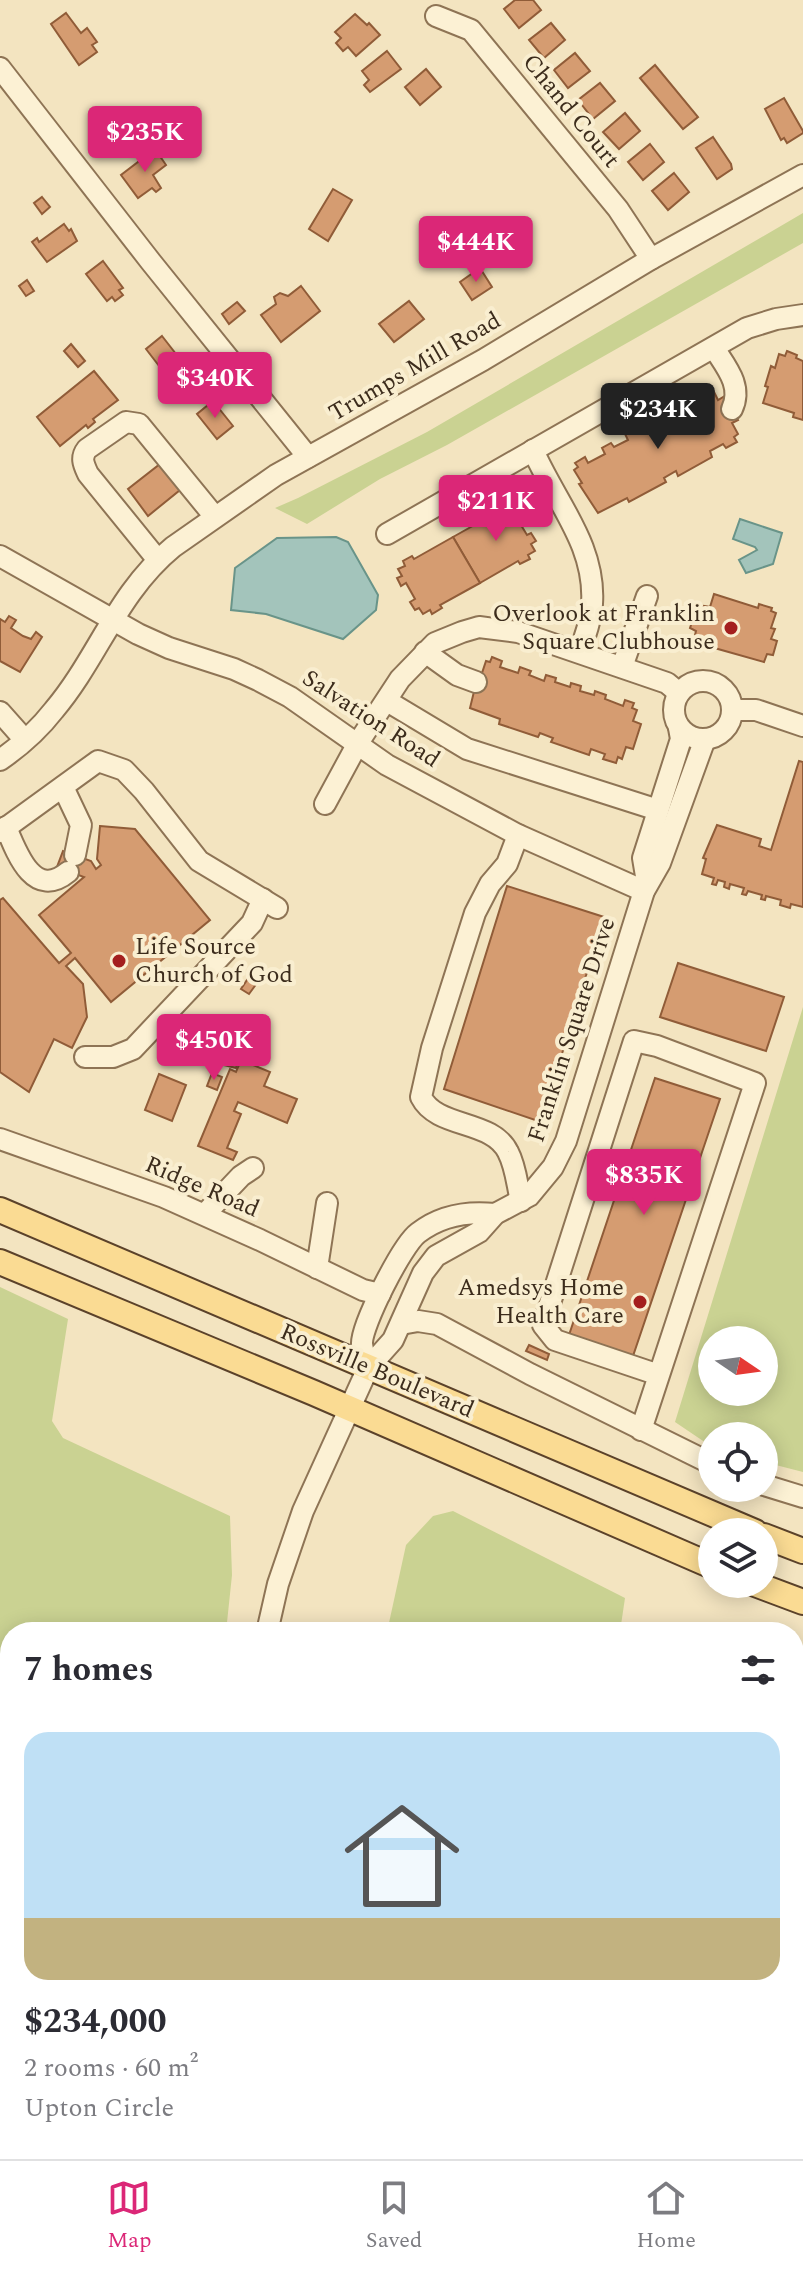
<!DOCTYPE html>
<meta charset="utf-8">
<style>
body{margin:0;font-family:Spectral,serif;background:#f2f2f3;color:#2b2b33;height:100vh;display:flex;flex-direction:column;font-size:30px;white-space:nowrap}
*{box-sizing:border-box;margin:0}
p{font-size:26px;color:#7c7c81}
.icon{flex:none;width:44px;height:44px;fill:none;stroke:currentColor;stroke-width:2;stroke-linecap:round;stroke-linejoin:round}
.map{position:relative;flex:1;overflow:hidden}
.details{position:absolute;left:0px;top:1622px;width:804px;height:538px;display:flex;flex-direction:column;background:#fff;border-radius:32px 32px 0 0;box-shadow:0 4px 20px #0003}
.details>*{flex:none}
.needle{width:52px;rotate:103deg}
.tools{position:absolute;left:698px;top:1326px;display:grid;gap:16px}
.tools a{display:grid;place-items:center;width:80px;height:80px;border-radius:50%;background:#fff;box-shadow:0 4px 20px #0003;font-size:40px}
.price{position:absolute;translate:-50% -68px;padding:0 18px;border-radius:8px;background:#db2777;color:#fff;font-size:26px;line-height:52px;filter:drop-shadow(0 2px 4px #0008)}
.price::after{content:'';position:absolute;left:50%;top:48px;width:24px;height:18px;margin-left:-12px;background:inherit;clip-path:polygon(0 0,100% 0,50% 100%)}
.price.on{background:#222;color:#fff}
ul{padding:0;list-style:none}
li{display:grid;align-content:center;gap:16px;height:424px;padding:0 24px}
li+li{border-top:2px solid #e1e1e2}
li span{display:grid;place-items:center;height:248px;border-radius:24px;color:#555}
li>.icon{margin-inline-start:auto}
span .icon{width:144px;height:144px;fill:#fffc;stroke-width:1}
li b{font-size:34px}
h2{display:flex;justify-content:space-between;align-items:center;height:96px;padding:0 24px;font-size:34px}
.dock{display:flex;justify-content:space-around;align-items:center;height:112px;border-top:2px solid #e1e1e2;background:#fff;font-size:22px;color:#7c7c81}
.dock a{display:grid;justify-items:center;gap:4px}
.dock .on{color:#db2777}
.map>svg:first-child{display:block}
</style>
<div class="map">
<svg width="803" height="2159" viewBox="0 0 803 2159">
<rect width="100%" height="100%" fill="#f3e4c0"/>
<g fill="#cad292" fill-rule="evenodd">
<polygon points="803,213 803,243 447,445 380,479 307,524 275,508 298,498 427,432"/>
<path d="M803,1007V1472L764,1462V1436H712V1447L675,1422ZM712,1340H764V1392H712Z"/>
<polygon points="0,1287 68,1319 52,1421 63,1438 230,1516 232,1575 226,1632 10,1632 10,1735 0,1734"/>
<polygon points="453,1511 625,1598 621,1625 613,1632 387,1632 406,1545 433,1516"/>
<polygon points="0,1767 10,1767 10,2142 0,2134"/>
<polygon points="22,2150 129,2150 123,2159 34,2159"/>
</g>
<g fill="#a3c4bb" stroke="#699489" stroke-width="2">
<polygon points="740,519 782,533 773,564 746,573 739,560 757,550 755,547 733,539"/>
<polygon points="336,537 348,542 378,595 376,610 343,639 266,614 231,610 235,568 277,538"/>
<polygon points="794,1732 803,1740 803,1798 794,1800"/>
</g>
<g fill="#d59c71" stroke="#905c38" stroke-width="2">
<polygon points="515,0 533,0 541,10 519,28 504,9"/>
<polygon points="66,13 81,33 87,28 97,42 92,45 97,52 79,65 51,24"/>
<polygon points="355,14 367,25 369,23 380,35 356,56 348,47 343,51 336,43 341,38 335,32"/>
<polygon points="551,23 565,40 544,58 529,40"/>
<polygon points="387,51 401,69 370,92 364,85 369,80 362,71"/>
<polygon points="575,53 590,71 568,88 554,70"/>
<polygon points="655,65 698,117 683,129 640,78"/>
<polygon points="426,69 441,87 420,105 405,87"/>
<polygon points="600,83 615,101 593,119 578,100"/>
<polygon points="784,98 803,131 803,133 787,143 784,138 781,140 765,109"/>
<polygon points="625,113 640,131 619,149 603,132"/>
<polygon points="713,137 731,164 732,169 717,179 696,148"/>
<polygon points="650,144 664,162 643,180 628,162"/>
<polygon points="155,149 166,165 153,175 161,188 156,192 152,188 138,198 121,175"/>
<polygon points="674,173 689,192 668,210 652,191"/>
<polygon points="333,189 352,200 328,241 309,229"/>
<polygon points="42,197 50,207 42,214 34,203"/>
<polygon points="447,219 461,239 442,252 429,232"/>
<polygon points="64,224 69,231 71,229 77,241 47,262 32,242 37,238 39,242"/>
<polygon points="103,261 123,288 119,290 123,295 115,301 112,297 107,301 86,274"/>
<polygon points="480,268 492,287 472,300 460,282"/>
<polygon points="27,280 34,291 26,296 19,286"/>
<polygon points="301,286 320,311 281,342 261,315 276,304 274,297 280,293 288,296"/>
<polygon points="409,301 424,319 394,342 379,324"/>
<polygon points="237,302 245,311 229,324 222,314"/>
<polygon points="162,336 183,363 166,375 146,349"/>
<polygon points="71,344 85,361 78,367 64,351"/>
<polygon points="787,351 797,355 796,358 803,361 803,420 793,417 794,413 763,403 768,387 765,386 771,366 775,368 779,354 785,356"/>
<polygon points="94,371 118,400 93,419 95,422 88,428 86,425 60,446 37,417"/>
<polygon points="705,388 708,393 713,390 718,400 725,396 738,420 732,423 738,434 734,437 737,442 726,448 723,444 710,451 712,457 678,476 676,471 664,478 666,482 629,502 627,498 598,513 579,484 582,483 574,470 578,467 575,463 585,457 588,463 605,454 602,448 611,443 614,447 628,440 625,434 634,429 636,433 650,425 648,421 657,416 659,420 672,413 670,409 681,403 683,407 700,398 697,393"/>
<polygon points="213,401 233,426 217,439 197,414"/>
<polygon points="160,464 180,490 148,516 128,489"/>
<polygon points="500,505 503,509 510,505 514,512 518,509 523,517 518,520 527,535 531,533 536,541 531,544 535,551 528,555 530,559 520,564 518,561 480,583 453,537 492,515 490,511"/>
<polygon points="453,537 480,583 440,605 442,608 432,614 430,610 423,614 419,608 415,610 410,602 415,599 406,583 401,586 397,578 402,576 398,569 405,566 403,561 412,556 414,559"/>
<polygon points="714,594 758,608 759,604 772,608 771,611 776,613 771,628 775,629 771,639 777,641 773,655 767,654 764,662 711,647 712,645 694,639 696,631 690,628 695,613 701,616 704,606 710,607"/>
<polygon points="9,616 16,620 11,628 23,636 31,639 36,632 42,637 20,672 0,661 0,619 5,622"/>
<polygon points="492,657 502,661 500,667 518,673 520,667 531,671 529,675 544,681 546,675 556,678 555,682 570,687 571,683 581,686 580,691 594,695 595,691 606,695 605,699 623,706 625,700 634,703 632,708 637,710 633,721 641,724 633,749 626,747 622,759 618,757 616,763 603,759 605,754 591,749 589,755 551,742 553,738 540,733 538,737 499,724 500,719 470,708 478,675 481,676 486,661 490,662"/>
<polygon points="799,761 803,762 803,907 791,904 790,908 780,905 781,900 766,896 765,900 761,899 762,895 748,891 746,895 742,894 744,888 730,884 729,889 724,887 725,882 718,880 716,885 712,884 714,878 702,874 706,859 703,858 717,825 761,839 759,846 771,850"/>
<polygon points="100,826 135,829 210,920 111,1002 75,958 66,966 83,984 87,1017 72,1048 54,1039 29,1092 0,1072 0,900 3,898 59,963 71,953 39,915 84,877 57,867 63,851 91,861 96,869 101,865 97,859"/>
<polygon points="507,886 604,917 541,1122 444,1089"/>
<polygon points="678,963 784,997 766,1051 660,1017"/>
<polygon points="249,977 257,983 249,994 241,989"/>
<polygon points="227,1056 239,1059 236,1068 224,1065"/>
<polygon points="241,1060 270,1072 264,1086 297,1099 287,1123 238,1102 234,1111 241,1114 227,1148 237,1152 233,1160 198,1146 230,1069 236,1072"/>
<polygon points="212,1073 222,1077 217,1090 207,1086"/>
<polygon points="159,1074 186,1085 172,1121 145,1110"/>
<polygon points="655,1078 720,1099 633,1356 569,1335"/>
<polygon points="529,1345 549,1354 547,1360 526,1351"/>
<polygon points="794,2027 803,2028 803,2107 794,2106"/>
<polygon points="794,2137 803,2138 803,2159 758,2159 759,2150 794,2150"/>
</g>
<g fill="none" stroke-linecap="round" stroke-linejoin="round">
<defs>
<g id="minor">
<polyline points="436,16 471,30 618,209 651,259"/>
<polyline points="0,68 151,262 308,457"/>
<path d="M714,348C726,367 743,386 732,409"/>
<path d="M533,450C556,503 596,545 592,604C592,620 584,637 580,652"/>
<polyline points="387,534 747,328 776,319 803,315"/>
<polyline points="0,556 138,634 169,648 234,669 258,680 290,697 387,765 518,835 644,891"/>
<path d="M157,559L88,474C84,465 80,458 87,449L126,422L139,424L215,517"/>
<polyline points="425,652 457,675 476,682"/>
<polyline points="622,667 647,596"/>
<circle cx="703" cy="710" r="29"/>
<polyline points="387,701 467,749 658,810"/>
<polyline points="732,710 756,710 803,726"/>
<polyline points="0,712 24,739"/>
<path d="M0,760C19,747 40,728 54,710C98,658 117,593 173,547L276,475L483,360L651,259L803,175"/>
<polyline points="63,787 81,825 75,855"/>
<polyline points="325,804 358,743 400,679 435,643 462,632 479,627 518,632 667,683 679,693"/>
<path d="M6,827C17,854 34,900 68,872"/>
<polyline points="0,832 98,761 124,770 144,791 199,861 277,908"/>
<path d="M518,835L507,864L490,884L475,913L432,1048L421,1097C437,1129 492,1119 508,1152C516,1167 517,1185 521,1201"/>
<polyline points="647,882 643,858 681,739 679,728"/>
<polyline points="85,1057 113,1057 133,1049 252,923 263,899"/>
<polyline points="0,1139 164,1197 260,1240 363,1290 380,1294"/>
<polyline points="205,1214 241,1176 253,1168"/>
<polyline points="317,1268 327,1203"/>
<polyline points="401,1324 418,1321 437,1324 530,1374 712,1464"/>
<path d="M368,1368C366,1361 363,1352 362,1344C361,1326 402,1245 418,1233C441,1215 467,1211 495,1214"/>
<polyline points="641,1430 755,1083 657,1046 634,1041 543,1325 555,1340 659,1375"/>
<polyline points="764,1485 803,1497"/>
<polyline points="267,1632 278,1584 303,1511 368,1368 393,1340 423,1273 436,1256 479,1232 495,1214 529,1196 553,1167 566,1141 644,891 660,863 705,739"/>
<polyline points="0,1751 10,1752"/>
<polyline points="794,1955 803,1950"/>
<polyline points="554,2150 587,2154 593,2159"/>
<polyline points="186,2159 190,2150"/>
<polyline points="412,2159 414,2150"/>
</g>
<g id="major">
<polyline points="0,1210 755,1532"/>
<polyline points="0,1262 314,1393 712,1566"/>
<polyline points="764,1536 803,1551"/>
<polyline points="755,1584 803,1602"/>
</g>
</defs>
<use href="#minor" stroke="#8e7455" stroke-width="24"/>
<use href="#major" stroke="#5b422a" stroke-width="28"/>
<g stroke="#8e7455" stroke-width="3" stroke-dasharray="6 4" stroke-linecap="butt">
<polyline points="794,2113 796,2113 796,2122"/>
<polyline points="646,2159 647,2150"/>
<polyline points="724,2159 725,2150"/>
<polyline points="741,2159 742,2150"/>
</g>
<use href="#minor" stroke="#fcf1d4" stroke-width="20"/>
<use href="#major" stroke="#fadb93" stroke-width="24"/>
</g>
<g fill="#a41f1e" stroke="#f9eed0" stroke-width="3">
<circle cx="731" cy="628" r="8"/>
<circle cx="119" cy="961" r="8"/>
<circle cx="640" cy="1302" r="8"/>
</g>
<g text-anchor="middle" dominant-baseline="central" stroke-width="8" stroke-linejoin="round" paint-order="stroke">
<g font-size="24" fill="#3c2c1c" stroke="#f9eed0">
<text transform="translate(571 111) rotate(51)">Chand Court</text>
<text transform="translate(415 367) rotate(-30)">Trumps Mill Road</text>
<text transform="translate(371 719) rotate(33)">Salvation Road</text>
<text transform="translate(572 1030) rotate(-72)">Franklin Square Drive</text>
<text transform="translate(202 1187) rotate(23)">Ridge Road</text>
<text transform="translate(377 1371) rotate(23)">Rossville Boulevard</text>
</g>
<g font-size="24" fill="#3c2c1c" stroke="#f9eed0" text-anchor="end">
<text x="715" y="614">Overlook at Franklin<tspan x="715" dy="28">Square Clubhouse</tspan></text>
<text x="135" y="947" text-anchor="start">Life Source<tspan x="135" dy="28">Church of God</tspan></text>
<text x="624" y="1288">Amedsys Home<tspan x="624" dy="28">Health Care</tspan></text>
</g>
</g>
</svg>
<div class="tools">
<a><svg class="needle" viewBox="-14 -14 28 28"><path d="M0-13l5 13h-10z" fill="#e53935"/><path d="M0 13l5-13h-10z" fill="#7c7c81"/></svg></a>
<a><svg class="icon" aria-label="locate" viewBox="0 0 24 24"><circle cx="12" cy="12" r="6"/><path d="M12 2v4M12 18v4M2 12h4M18 12h4"/></svg></a>
<a><svg class="icon" aria-label="layers" viewBox="0 0 24 24"><path d="M12 4l9 5-9 5-9-5zM3 14l9 5 9-5"/></svg></a>
</div>
<b class="price" style="left:145px;top:174px">$235K</b>
<b class="price" style="left:476px;top:284px">$444K</b>
<b class="price" style="left:215px;top:420px">$340K</b>
<b class="price on" style="left:658px;top:451px">$234K</b>
<b class="price" style="left:496px;top:543px">$211K</b>
<b class="price" style="left:214px;top:1082px">$450K</b>
<b class="price" style="left:644px;top:1217px">$835K</b>
<section class="details">
<h2>7 homes<svg class="icon" aria-label="filters" viewBox="0 0 24 24"><path d="M4 7h16M4 17h16"/><circle cx="9" cy="7" r="2"/><circle cx="15" cy="17" r="2"/></svg></h2>
<ul>
<li><span style="background:linear-gradient(#bfe0f5 75%,#c2b280 0)"><svg class="icon" aria-label="home" viewBox="0 0 24 24"><path d="M3 11l9-7 9 7M6 9v11h12V9"/></svg></span><div><b>$234,000</b><p>2 rooms · 60 m²</p><p>Upton Circle</p></div></li>
</ul>
</section>
</div>
<nav class="dock">
<a class="on"><svg class="icon" aria-label="map" viewBox="0 0 24 24"><path d="M3 6l6-2 6 2 6-2v14l-6 2-6-2-6 2zM9 4v14M15 6v14"/></svg>Map</a>
<a><svg class="icon" aria-label="saved" viewBox="0 0 24 24"><path d="M7 4h10v16l-5-4-5 4z"/></svg>Saved</a>
<a><svg class="icon" aria-label="home" viewBox="0 0 24 24"><path d="M3 11l9-7 9 7M6 9v11h12V9"/></svg>Home</a>
</nav>
